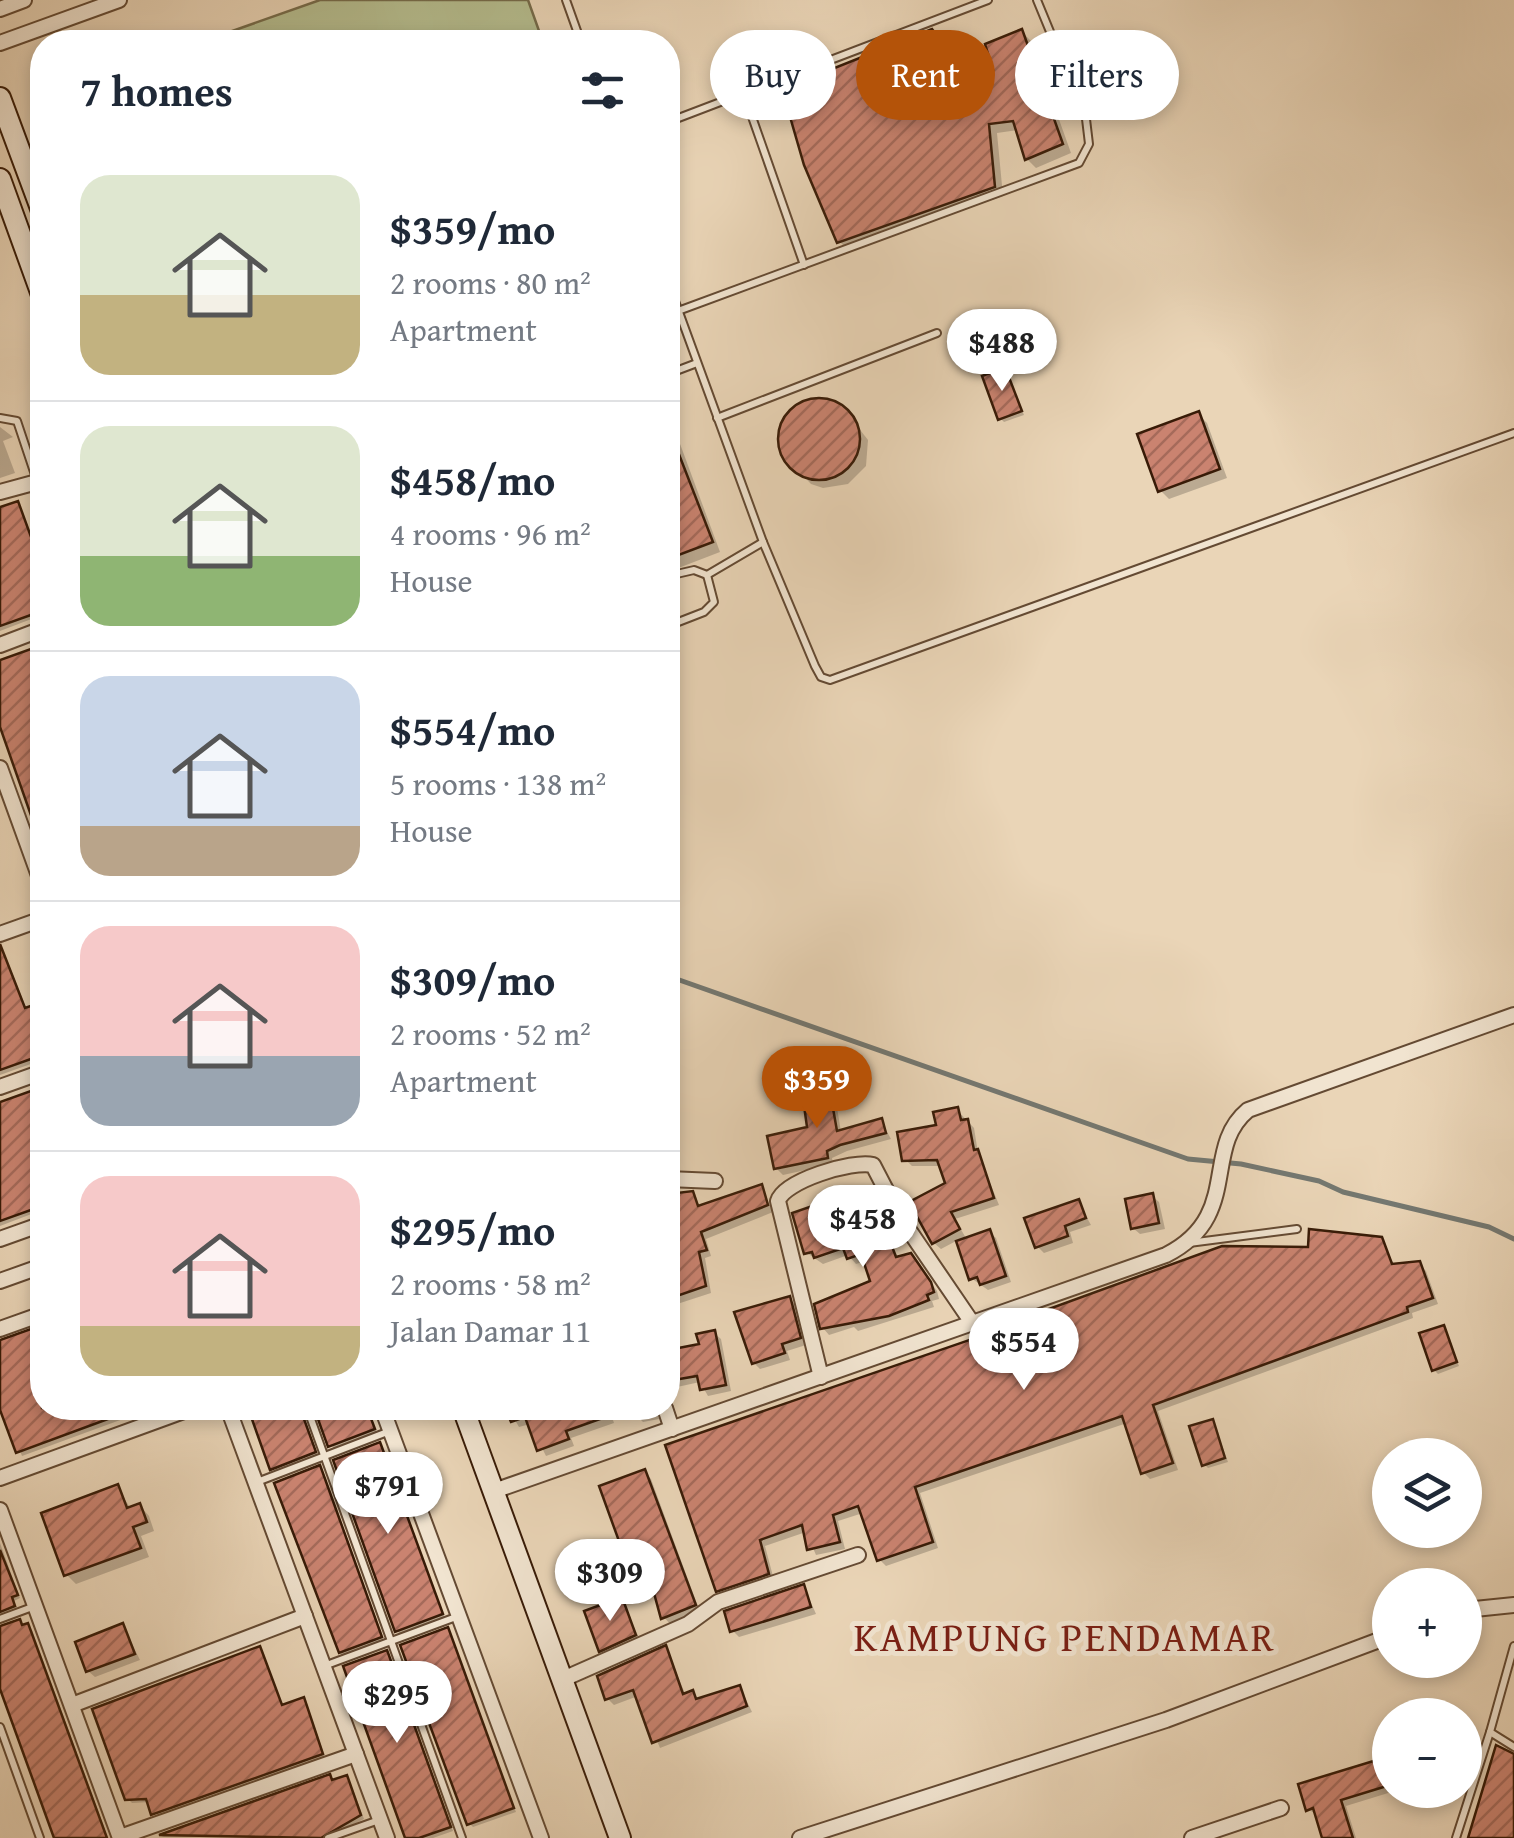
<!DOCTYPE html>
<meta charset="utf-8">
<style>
body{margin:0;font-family:"Gentium Book Plus",serif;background:#f2f2f3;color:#1f2937;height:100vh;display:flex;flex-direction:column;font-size:38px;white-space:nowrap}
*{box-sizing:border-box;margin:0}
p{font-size:32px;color:#747a83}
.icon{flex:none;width:55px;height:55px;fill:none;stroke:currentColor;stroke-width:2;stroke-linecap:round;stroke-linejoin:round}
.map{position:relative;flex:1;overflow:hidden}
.details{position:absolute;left:30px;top:30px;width:650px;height:1390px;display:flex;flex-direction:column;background:#fff;border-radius:40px;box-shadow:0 5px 15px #0003}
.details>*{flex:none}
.banner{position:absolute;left:710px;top:30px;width:652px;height:90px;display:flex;gap:20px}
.buttons{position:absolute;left:1372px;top:1438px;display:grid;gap:20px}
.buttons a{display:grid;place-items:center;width:110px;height:110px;border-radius:50%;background:#fff;box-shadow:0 5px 15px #0003;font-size:50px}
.price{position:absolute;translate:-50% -85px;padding:0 22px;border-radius:35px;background:#fff;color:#222;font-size:32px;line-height:65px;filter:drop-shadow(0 2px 5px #0008)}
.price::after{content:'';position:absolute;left:50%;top:60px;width:30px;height:22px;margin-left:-15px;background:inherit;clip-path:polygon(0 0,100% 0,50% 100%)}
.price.active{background:#b45309;color:#fff}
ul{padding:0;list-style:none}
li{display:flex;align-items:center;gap:30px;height:250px;padding:0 50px}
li+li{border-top:2px solid #e0e1e3}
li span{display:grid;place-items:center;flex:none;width:280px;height:200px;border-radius:30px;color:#555}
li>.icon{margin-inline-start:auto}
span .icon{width:120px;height:120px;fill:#fffc;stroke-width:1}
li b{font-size:42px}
h2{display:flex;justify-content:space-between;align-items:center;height:120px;padding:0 50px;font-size:42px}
.tag{padding:0 35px;border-radius:45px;background:#fff;box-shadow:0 5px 15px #0003;font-size:35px;line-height:90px}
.tag.active{background:#b45309;color:#fff}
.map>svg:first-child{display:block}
</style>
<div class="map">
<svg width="1514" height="1838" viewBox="0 0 1514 1838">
<defs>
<pattern id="building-hatch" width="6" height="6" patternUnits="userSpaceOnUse" patternTransform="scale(2.5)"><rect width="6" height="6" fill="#ca8370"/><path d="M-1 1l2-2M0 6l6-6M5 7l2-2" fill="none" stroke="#a56a5a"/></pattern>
</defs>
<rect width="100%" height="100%" fill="#ead5b7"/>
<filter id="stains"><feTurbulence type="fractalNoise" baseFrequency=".002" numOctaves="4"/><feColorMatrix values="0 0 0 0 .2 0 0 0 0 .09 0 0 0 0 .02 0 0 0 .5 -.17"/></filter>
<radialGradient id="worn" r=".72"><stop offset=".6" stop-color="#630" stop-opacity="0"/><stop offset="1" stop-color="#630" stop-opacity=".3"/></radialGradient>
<polygon fill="#b5bd8f" stroke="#766c4b" stroke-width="2.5" points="320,0 528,0 543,42 201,42"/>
<g fill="#0003">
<polygon points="1022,32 1031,41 1071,153 1036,168 1027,159 1018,130 997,133 1003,196 849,251 839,241 974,83 996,72"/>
<polygon points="1005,370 1024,415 1004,422 1000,418"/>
<polygon points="807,401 832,402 843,408 868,440 866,466 848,484 823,488 811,484 783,454 781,428 786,417"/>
<polygon points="1198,414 1207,423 1227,478 1169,499 1160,490"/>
<polygon points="668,425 676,433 720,552 668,572"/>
<polygon points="0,427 13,437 3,441 15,473 0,478"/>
<polygon points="17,504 42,561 42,615 0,631 0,510"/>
<polygon points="42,646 42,836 0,719 0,662"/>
<polygon points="3,950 27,1010 42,1004 42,1060 0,1075"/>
<polygon points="828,1082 834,1089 841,1132 881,1121 891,1139 847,1151 832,1158 833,1164 783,1175 776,1168 810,1129"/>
<polygon points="42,1089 42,1210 0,1226 0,1105"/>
<polygon points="957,1110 974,1128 978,1153 999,1205 955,1219 967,1240 989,1232 996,1238 1011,1282 988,1290 971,1278 958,1240 941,1249 934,1243 948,1184 942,1166 912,1166 905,1159"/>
<polygon points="761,1187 773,1212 706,1239 711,1256 705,1258 711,1293 668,1307 668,1197 692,1193 701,1208"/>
<polygon points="1152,1196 1159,1202 1165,1229 1140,1234 1133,1228"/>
<polygon points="1078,1202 1091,1225 1070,1232 1073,1243 1044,1253 1037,1246"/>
<polygon points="817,1207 829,1228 854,1219 863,1233 882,1225 899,1259 911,1255 937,1291 939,1299 932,1301 934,1307 858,1331 854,1327 829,1335 823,1328 873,1283 866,1261 856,1264 848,1255 823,1264 807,1253"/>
<polygon points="1381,1239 1395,1266 1419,1264 1426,1271 1438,1304 1412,1313 1413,1318 1158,1411 1178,1470 1150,1479 1143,1472 1127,1423 920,1493 938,1548 886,1566 879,1559 863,1513 838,1521 845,1549 816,1555 806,1532 765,1546 774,1580 724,1597 718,1590 668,1446 1310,1250"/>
<polygon points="790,1299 796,1305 806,1345 787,1351 790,1360 760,1369 754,1363"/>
<polygon points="42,1327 42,1408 153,1408 22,1456 0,1402 0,1343"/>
<polygon points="1443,1327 1459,1366 1438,1374 1434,1370"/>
<polygon points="714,1333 721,1339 731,1391 708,1396 700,1382 668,1389 668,1353 702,1346"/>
<polygon points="251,1408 307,1408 303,1416 318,1456 276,1472"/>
<polygon points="317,1408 368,1408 377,1433 334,1450"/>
<polygon points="508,1408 609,1408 614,1423 571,1438 574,1446 546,1456 530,1424 519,1427"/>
<polygon points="634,1408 656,1408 657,1409 637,1417"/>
<polygon points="658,1414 659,1419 643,1422 639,1418"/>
<polygon points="1213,1421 1228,1462 1208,1468 1204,1464"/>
<polygon points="379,1445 445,1618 401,1635 397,1631"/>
<polygon points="320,1468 384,1641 342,1655 338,1651"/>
<polygon points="645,1472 651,1479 700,1612 670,1624 664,1617 652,1578 641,1582 634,1575"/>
<polygon points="117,1487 131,1509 140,1506 149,1516 154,1531 141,1536 149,1557 76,1584 67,1575"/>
<polygon points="0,1543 20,1598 14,1601 18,1610 0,1617"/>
<polygon points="804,1587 816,1614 739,1637 733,1631"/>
<polygon points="621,1600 641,1642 607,1657 601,1650"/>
<polygon points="20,1622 32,1630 108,1838 57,1838 0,1681 0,1628"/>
<polygon points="123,1626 140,1660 95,1677 88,1671"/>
<polygon points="447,1630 516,1812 473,1827 469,1823"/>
<polygon points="666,1648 686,1696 693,1693 700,1700 740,1687 752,1712 660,1748 638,1696 614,1705 607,1698"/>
<polygon points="259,1649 283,1707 303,1700 307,1704 325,1758 158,1817 150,1802 132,1803 128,1799"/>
<polygon points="386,1653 453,1831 433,1838 408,1838"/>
<polygon points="1390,1761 1390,1790 1398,1790 1346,1806 1356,1838 1324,1838 1317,1815 1308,1809"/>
<polygon points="329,1777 334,1782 346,1778 350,1782 364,1819 327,1838 161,1837"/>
</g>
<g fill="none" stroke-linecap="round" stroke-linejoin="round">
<polyline stroke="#747871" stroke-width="5" points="668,976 1188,1159 1241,1164 1319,1181 1343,1192 1489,1227 1514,1239"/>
</g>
<g fill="url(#building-hatch)" stroke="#381b07" stroke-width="2.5">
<polygon points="932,29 973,80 993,70 985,44 1022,29 1063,144 1025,160 1013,121 989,124 995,187 837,243 804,165 782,89"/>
<polygon points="1005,367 1022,411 998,420 982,376"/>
<circle cx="819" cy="439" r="41"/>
<polygon points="1199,411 1220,469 1158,492 1137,434"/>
<polygon points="668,426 713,542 668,559"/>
<polygon points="18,501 39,559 42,558 42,611 0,626 0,507"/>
<polygon points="42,645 42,841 40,841 0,727 0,660"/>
<polygon points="0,944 25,1008 42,1002 42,1055 0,1070"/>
<polygon points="828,1080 837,1131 882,1118 886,1133 840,1145 827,1151 828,1158 774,1169 767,1136 807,1127 801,1084"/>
<polygon points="42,1087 42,1206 0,1221 0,1102"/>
<polygon points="958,1107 961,1120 968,1119 974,1150 978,1149 994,1198 951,1212 960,1229 932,1244 909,1202 945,1183 937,1160 902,1161 897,1132 936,1125 933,1112"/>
<polygon points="762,1184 768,1205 701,1232 707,1250 699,1252 706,1286 668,1299 668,1194 693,1191 698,1206"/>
<polygon points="1153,1193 1159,1223 1131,1229 1125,1199"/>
<polygon points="1079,1199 1086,1218 1065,1226 1068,1236 1035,1248 1024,1218"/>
<polygon points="818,1204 826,1226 854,1216 860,1231 883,1223 896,1257 911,1253 931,1282 934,1292 927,1295 929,1300 889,1316 820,1329 814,1304 870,1281 861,1254 847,1259 843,1248 814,1258 812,1252 804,1254 792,1213"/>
<polygon points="990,1229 1006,1276 980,1285 977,1277 969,1280 956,1241"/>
<polygon points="1309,1229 1382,1237 1392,1264 1420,1261 1433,1298 1407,1307 1408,1312 1153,1405 1173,1463 1141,1474 1122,1416 915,1487 933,1542 877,1561 858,1506 833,1515 840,1542 807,1550 802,1525 760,1540 769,1574 716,1592 665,1445 1036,1317 1035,1314 1222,1246 1308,1247"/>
<polygon points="790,1296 801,1338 782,1344 785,1353 752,1364 734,1312"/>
<polygon points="42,1325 42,1408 135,1409 16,1453 0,1410 0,1340"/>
<polygon points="1444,1325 1457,1362 1432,1371 1419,1333"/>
<polygon points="715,1330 726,1385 700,1390 697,1376 668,1381 668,1350 699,1344 696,1334"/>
<polygon points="248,1408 300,1408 316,1452 270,1470"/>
<polygon points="314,1408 367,1408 375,1429 328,1447"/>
<polygon points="505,1408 628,1408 628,1409 566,1431 569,1439 537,1451 525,1417 511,1422"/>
<polygon points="1213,1419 1225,1458 1202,1466 1189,1426"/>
<polygon points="380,1442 443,1614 395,1632 333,1460"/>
<polygon points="320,1465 382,1637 339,1653 274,1483"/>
<polygon points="645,1469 696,1605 661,1619 648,1571 632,1577 599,1486"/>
<polygon points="118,1484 127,1508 140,1503 147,1522 133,1527 141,1548 64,1576 41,1513"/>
<polygon points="0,1550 18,1595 12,1597 15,1606 0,1612"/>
<polygon points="804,1584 811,1607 730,1632 724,1611"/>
<polygon points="622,1597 636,1635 599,1652 584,1611"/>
<polygon points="20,1619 22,1625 28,1623 107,1838 54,1838 0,1689 0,1626"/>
<polygon points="123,1623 135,1654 86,1672 75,1642"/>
<polygon points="448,1627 514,1808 467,1825 400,1645"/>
<polygon points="666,1645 683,1694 693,1690 696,1699 740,1685 747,1706 652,1743 633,1690 605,1700 597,1676"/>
<polygon points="260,1646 282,1705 304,1697 323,1754 151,1815 146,1799 125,1800 92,1709"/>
<polygon points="387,1650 451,1827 419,1838 405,1838 343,1666"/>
<polygon points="1496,1745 1514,1754 1514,1838 1468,1838"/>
<polygon points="1390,1756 1390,1785 1341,1800 1353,1838 1322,1838 1313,1808 1306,1811 1298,1784"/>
<polygon points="330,1774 332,1780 347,1775 361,1815 321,1838 159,1835"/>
</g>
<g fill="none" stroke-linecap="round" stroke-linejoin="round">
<defs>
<g id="service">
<polyline points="566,0 581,42"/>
<polyline points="744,94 804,265"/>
<polyline points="668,122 988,0"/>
<polyline points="668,282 763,542 815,666 821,677 830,680 1514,433"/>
<polyline points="678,311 1079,163 1089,144 1086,119 1037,0"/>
<polyline points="668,374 697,363"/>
<polyline points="0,418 17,421 37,481"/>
<polyline points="717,418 937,333"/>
<polyline points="707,575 763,542"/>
<polyline points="668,576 694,570 707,575"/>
<polyline points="668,626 704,612 714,602 707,575"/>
<polyline points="1189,1243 1297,1229"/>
<polyline points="307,1408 462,1838"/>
<polyline points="257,1482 390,1431"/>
<polyline points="0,1619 35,1606"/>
<polyline points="1514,1646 1490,1732 1514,1747"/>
<polyline points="324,1666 456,1617"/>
<polyline points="0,1727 40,1838"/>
<polyline points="328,1838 379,1820"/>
<polyline points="1456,1838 1490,1732"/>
</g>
<g id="minor">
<polyline points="0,9 24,0"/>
<polyline points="0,43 119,0"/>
<polyline points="0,492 37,482 42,495"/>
<polyline points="0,645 42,629"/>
<polyline points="0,768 42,884"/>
<polyline points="0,934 42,919"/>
<polyline points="0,1087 42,1072"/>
<polyline points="668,1179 715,1181"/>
<polyline points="0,1239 42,1224"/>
<polyline points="0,1281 42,1266"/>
<polyline points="0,1329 42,1314"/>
<path d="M821,1377L778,1201C784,1181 852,1160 873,1165L900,1217L973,1324"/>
<polyline points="228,1408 387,1838"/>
<polyline points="382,1408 541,1838"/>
<polyline points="665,1408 672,1429"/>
<polyline points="0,1478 192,1408"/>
<path d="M494,1491L1166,1255C1243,1216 1201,1149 1248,1110L1514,1015"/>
<polyline points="0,1510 120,1838"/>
<polyline points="1465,1610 1514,1605"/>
<polyline points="561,1680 688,1624 718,1602 858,1555"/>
<polyline points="72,1705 305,1616"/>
<polyline points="120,1837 356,1754"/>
<polyline points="800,1838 1166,1720 1390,1636"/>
<polyline points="1192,1838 1281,1808"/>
</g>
<g id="secondary">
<polyline points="0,98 42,211"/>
<polyline points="0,179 42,295"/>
<polyline points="463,1408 620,1838"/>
</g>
</defs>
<use href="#service" stroke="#644a33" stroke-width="10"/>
<use href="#minor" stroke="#644a33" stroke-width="18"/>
<use href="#secondary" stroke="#381b07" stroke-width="24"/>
<use href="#service" stroke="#f1e4d0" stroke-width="6"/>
<use href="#minor" stroke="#f1e4d0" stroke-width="14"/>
<use href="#secondary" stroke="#f1e4d0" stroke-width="20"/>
</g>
<g text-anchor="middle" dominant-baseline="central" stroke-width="10" stroke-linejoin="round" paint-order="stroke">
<g font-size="40" letter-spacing="2.5" fill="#7a1f14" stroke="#f1e4d0">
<text x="1065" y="1636">KAMPUNG PENDAMAR</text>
</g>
</g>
<rect width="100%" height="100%" filter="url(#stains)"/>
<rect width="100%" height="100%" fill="url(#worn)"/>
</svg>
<div class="buttons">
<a><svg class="icon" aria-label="layers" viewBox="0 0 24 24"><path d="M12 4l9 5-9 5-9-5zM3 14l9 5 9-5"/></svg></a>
<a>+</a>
<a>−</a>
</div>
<b class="price" style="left:1002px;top:394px">$488</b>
<b class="price active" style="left:817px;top:1131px">$359</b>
<b class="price" style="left:863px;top:1270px">$458</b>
<b class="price" style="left:1024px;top:1393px">$554</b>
<b class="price" style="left:388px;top:1537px">$791</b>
<b class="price" style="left:610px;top:1624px">$309</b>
<b class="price" style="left:397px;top:1746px">$295</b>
<div class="banner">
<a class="tag">Buy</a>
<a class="tag active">Rent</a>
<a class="tag">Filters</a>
</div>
<section class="details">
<h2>7 homes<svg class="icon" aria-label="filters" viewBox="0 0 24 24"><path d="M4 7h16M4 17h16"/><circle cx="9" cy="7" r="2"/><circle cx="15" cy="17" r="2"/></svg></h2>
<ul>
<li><span style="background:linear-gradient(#dfe7d0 60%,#c2b280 0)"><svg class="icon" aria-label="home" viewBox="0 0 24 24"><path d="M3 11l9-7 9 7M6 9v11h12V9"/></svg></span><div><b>$359/mo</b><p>2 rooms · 80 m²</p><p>Apartment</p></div></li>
<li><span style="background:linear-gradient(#dfe7d0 65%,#8fb573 0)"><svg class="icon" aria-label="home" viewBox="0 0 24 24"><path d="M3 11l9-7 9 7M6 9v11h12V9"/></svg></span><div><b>$458/mo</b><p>4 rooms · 96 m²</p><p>House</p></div></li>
<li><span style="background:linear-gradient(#c9d6e8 75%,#b9a48a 0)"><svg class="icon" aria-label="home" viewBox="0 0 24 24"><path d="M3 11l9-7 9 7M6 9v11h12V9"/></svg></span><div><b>$554/mo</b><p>5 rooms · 138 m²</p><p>House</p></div></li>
<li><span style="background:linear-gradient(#f6c9c9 65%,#9aa5b1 0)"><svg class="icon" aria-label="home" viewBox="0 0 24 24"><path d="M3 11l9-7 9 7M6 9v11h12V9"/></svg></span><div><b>$309/mo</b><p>2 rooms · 52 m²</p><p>Apartment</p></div></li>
<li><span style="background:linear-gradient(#f6c9c9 75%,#c2b280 0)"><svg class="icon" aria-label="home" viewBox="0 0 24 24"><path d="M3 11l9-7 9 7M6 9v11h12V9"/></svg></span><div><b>$295/mo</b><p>2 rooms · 58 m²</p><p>Jalan Damar 11</p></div></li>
</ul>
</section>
</div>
